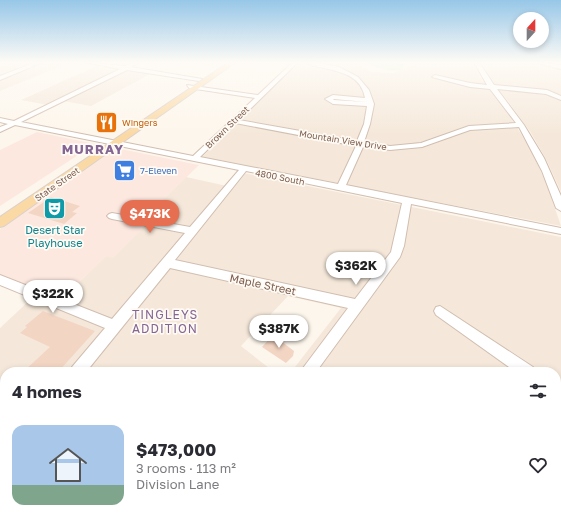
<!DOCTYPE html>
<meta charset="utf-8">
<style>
body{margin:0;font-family:"Golos Text",sans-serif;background:#f7f7f7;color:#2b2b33;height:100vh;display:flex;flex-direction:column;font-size:15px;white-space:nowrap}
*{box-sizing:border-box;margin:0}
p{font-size:13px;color:#7c7c81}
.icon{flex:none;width:22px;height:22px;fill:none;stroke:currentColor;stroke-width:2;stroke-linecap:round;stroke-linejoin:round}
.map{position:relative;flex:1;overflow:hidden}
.sheet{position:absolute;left:0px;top:367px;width:561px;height:156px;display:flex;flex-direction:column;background:#fff;border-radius:16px 16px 0 0;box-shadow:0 2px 6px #0003}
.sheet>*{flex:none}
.needle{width:26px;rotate:21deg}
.fabs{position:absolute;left:513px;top:12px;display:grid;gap:8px}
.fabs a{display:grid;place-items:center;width:36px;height:36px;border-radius:50%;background:#fff;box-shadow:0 2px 6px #0003;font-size:20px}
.price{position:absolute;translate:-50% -34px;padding:0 9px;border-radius:14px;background:#fff;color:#222;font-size:13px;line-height:26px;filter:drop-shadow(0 1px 2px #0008)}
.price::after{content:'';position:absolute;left:50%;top:24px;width:12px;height:9px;margin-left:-6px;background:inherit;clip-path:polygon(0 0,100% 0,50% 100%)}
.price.selected{background:#e76f51;color:#fff}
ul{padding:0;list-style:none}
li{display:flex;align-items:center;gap:12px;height:100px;padding:0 12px}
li+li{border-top:1px solid #e1e1e2}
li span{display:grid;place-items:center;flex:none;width:112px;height:80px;border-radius:12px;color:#555}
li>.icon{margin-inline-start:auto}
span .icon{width:48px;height:48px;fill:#fffc;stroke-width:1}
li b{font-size:17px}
h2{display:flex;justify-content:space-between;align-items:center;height:48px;padding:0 12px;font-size:17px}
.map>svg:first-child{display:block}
</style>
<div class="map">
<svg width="561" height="523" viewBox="0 0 561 523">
<rect width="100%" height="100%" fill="#fdf6ec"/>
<g fill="#f5e8da">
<polygon points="13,62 71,62 0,91 0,67"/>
<polygon points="298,62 353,62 372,72 393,73 419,62 473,62 482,80 507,111 532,152 547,185 561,226 202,157"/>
<polygon points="479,62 561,62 561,192 546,159 531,133 508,101 489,79"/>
<polygon points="99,65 152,73 91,106 64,101 54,106 21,100"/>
<polygon points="238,172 561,237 561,446 556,476 556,372 291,372 341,308 288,296 241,346 274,372 5,372 5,518 549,518 548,523 0,523 0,328 32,298 54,307 186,177 227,186"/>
</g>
<g fill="#fde8e0">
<polygon points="37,132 95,144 0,206 0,150"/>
<polygon points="116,148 199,165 139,223 146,225 113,258 106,256 62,299 0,274 0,229"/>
</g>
<path fill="#d8ecc9" d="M366,62H404L401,70C389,71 376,69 366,62Z"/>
<g fill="#f3d5c3">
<polygon points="124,165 133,167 123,176 114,173"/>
<polygon points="51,197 80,206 72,212 77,213 64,224 28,213"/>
<polygon points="43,311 95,331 58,372 23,372 50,347 20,333 27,327 25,326"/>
<polygon points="273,335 294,351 293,356 286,363 262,347"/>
</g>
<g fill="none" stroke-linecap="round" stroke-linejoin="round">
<defs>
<g id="minor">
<polygon points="36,62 43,62 0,80 0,76"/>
<path d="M84,62L125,66L134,62H140L131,67L202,79L199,81L127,70L21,122L193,156L255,98L189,88L187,85L258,95L293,62H298L239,120L357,141L364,124L367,106L333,104L325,99L333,95L365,98C360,67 324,72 304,62H314L339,67L358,77L369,90L374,104L370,124L364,142L390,146L421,143L469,126L516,123L490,89L470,87L432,77L435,75L470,83L487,85L474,62H479L494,85L547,90L561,96V100L546,94L497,89L524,125L544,158L561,196V211L556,208L542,171L519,127L470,130L422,147L390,150L363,147L346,185L561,228V234L411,204L404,246L400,257L316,372H300L348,308L170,268L86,372H70L72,367L105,328L0,285V275L112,319L185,233L112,219L109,218L107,216L109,214L112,213L190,227L239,170L15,125L0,132V127L8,124L0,122V118L14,121L120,69ZM333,99H334L366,102L334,100ZM235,123L356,146L338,184L200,157ZM246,171L402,203L391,252L355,299L175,260Z"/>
<polygon points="538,62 561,65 561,69 538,63"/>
<polygon points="440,306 533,367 535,372 516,372 436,315 434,311 436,307"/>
<polygon points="556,384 561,387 561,403 556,400"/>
<polygon points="5,444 5,462 0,464 0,446"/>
<polygon points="156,518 174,518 177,523 157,523"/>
<polygon points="188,518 207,518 205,523 185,523"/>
<polygon points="441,518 462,518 465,523 443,523"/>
</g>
<polygon id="major" points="229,62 236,62 4,226 0,227 0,217"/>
</defs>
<use href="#minor" stroke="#d1beb0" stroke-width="2"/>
<use href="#major" stroke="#dad1cd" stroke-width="2"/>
<use href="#minor" fill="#fff" fill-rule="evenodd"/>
<use href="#major" fill="#fbd9a5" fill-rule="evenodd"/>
</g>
<linearGradient id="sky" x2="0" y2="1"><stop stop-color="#97c7e8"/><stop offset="0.46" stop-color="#fefbf6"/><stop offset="1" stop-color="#fefbf6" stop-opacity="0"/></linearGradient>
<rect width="561" height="135" fill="url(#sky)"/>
<defs>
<symbol id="restaurant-square" viewBox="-11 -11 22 22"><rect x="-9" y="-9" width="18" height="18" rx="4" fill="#e8710a" stroke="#fffaf3"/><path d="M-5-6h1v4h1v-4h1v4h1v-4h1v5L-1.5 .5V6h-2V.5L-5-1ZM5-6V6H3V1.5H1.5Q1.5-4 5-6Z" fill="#fff"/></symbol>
<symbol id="supermarket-square" viewBox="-11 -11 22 22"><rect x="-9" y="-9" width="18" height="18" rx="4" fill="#3f7fe0" stroke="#fffaf3"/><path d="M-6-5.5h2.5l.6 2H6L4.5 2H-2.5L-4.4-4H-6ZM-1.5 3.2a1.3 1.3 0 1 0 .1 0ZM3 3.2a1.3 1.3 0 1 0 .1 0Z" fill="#fff"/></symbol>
<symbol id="theatre-square" viewBox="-11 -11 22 22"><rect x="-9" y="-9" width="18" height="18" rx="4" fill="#0f9aa8" stroke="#fffaf3"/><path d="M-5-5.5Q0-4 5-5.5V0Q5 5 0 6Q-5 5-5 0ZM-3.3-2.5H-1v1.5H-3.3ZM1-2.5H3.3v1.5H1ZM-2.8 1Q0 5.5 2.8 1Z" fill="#fff"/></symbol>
</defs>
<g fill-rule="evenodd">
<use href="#restaurant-square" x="94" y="110" width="25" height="25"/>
<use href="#supermarket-square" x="112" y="158" width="25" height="25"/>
<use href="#theatre-square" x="42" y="196" width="25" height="25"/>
</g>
<g text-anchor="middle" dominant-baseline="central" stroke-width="3.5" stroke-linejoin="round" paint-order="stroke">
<g font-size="9" fill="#c56008" stroke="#fffaf3" text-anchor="start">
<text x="122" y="122">Wingers</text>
</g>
<g font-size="9" fill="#7a5c4d" stroke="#fffaf3">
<text transform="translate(227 127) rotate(-44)">Brown Street</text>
<text transform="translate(343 140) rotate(9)">Mountain View Drive</text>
<text transform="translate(280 177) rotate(11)">4800 South</text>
<text transform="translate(57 184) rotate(-35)">State Street</text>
</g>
<g font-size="9" fill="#366cbe" stroke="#fffaf3" text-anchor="start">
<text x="140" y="170">7-Eleven</text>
</g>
<g font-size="11" fill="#0d838f" stroke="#fffaf3">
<text x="55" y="229">Desert Star<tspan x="55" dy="13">Playhouse</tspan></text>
</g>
<g font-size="11" fill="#7a5c4d" stroke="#fffaf3">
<text transform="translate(263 284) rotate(12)">Maple Street</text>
</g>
<g font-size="12" letter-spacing="1" fill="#846695" stroke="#fffaf3">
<text x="165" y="314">TINGLEYS<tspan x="165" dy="14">ADDITION</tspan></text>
</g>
<g font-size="13" font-weight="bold" letter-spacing="1" fill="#846695" stroke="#fffaf3">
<text x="93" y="149">MURRAY</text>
</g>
</g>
</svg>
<div class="fabs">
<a><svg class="needle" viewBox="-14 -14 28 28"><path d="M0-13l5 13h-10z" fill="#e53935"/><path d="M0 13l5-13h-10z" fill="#7c7c81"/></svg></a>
</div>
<b class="price selected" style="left:150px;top:234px">$473K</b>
<b class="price" style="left:356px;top:286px">$362K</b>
<b class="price" style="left:53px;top:314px">$322K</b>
<b class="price" style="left:279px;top:349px">$387K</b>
<section class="sheet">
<h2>4 homes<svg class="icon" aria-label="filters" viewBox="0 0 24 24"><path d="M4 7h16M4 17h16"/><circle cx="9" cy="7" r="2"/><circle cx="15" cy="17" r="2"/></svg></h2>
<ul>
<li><span style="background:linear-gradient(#a9c7e8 75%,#7fa58c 0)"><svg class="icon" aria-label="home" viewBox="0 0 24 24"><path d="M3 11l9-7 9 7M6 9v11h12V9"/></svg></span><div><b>$473,000</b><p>3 rooms · 113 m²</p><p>Division Lane</p></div><svg class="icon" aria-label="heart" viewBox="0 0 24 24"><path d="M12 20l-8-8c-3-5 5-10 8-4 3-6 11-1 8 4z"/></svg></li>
</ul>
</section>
</div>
